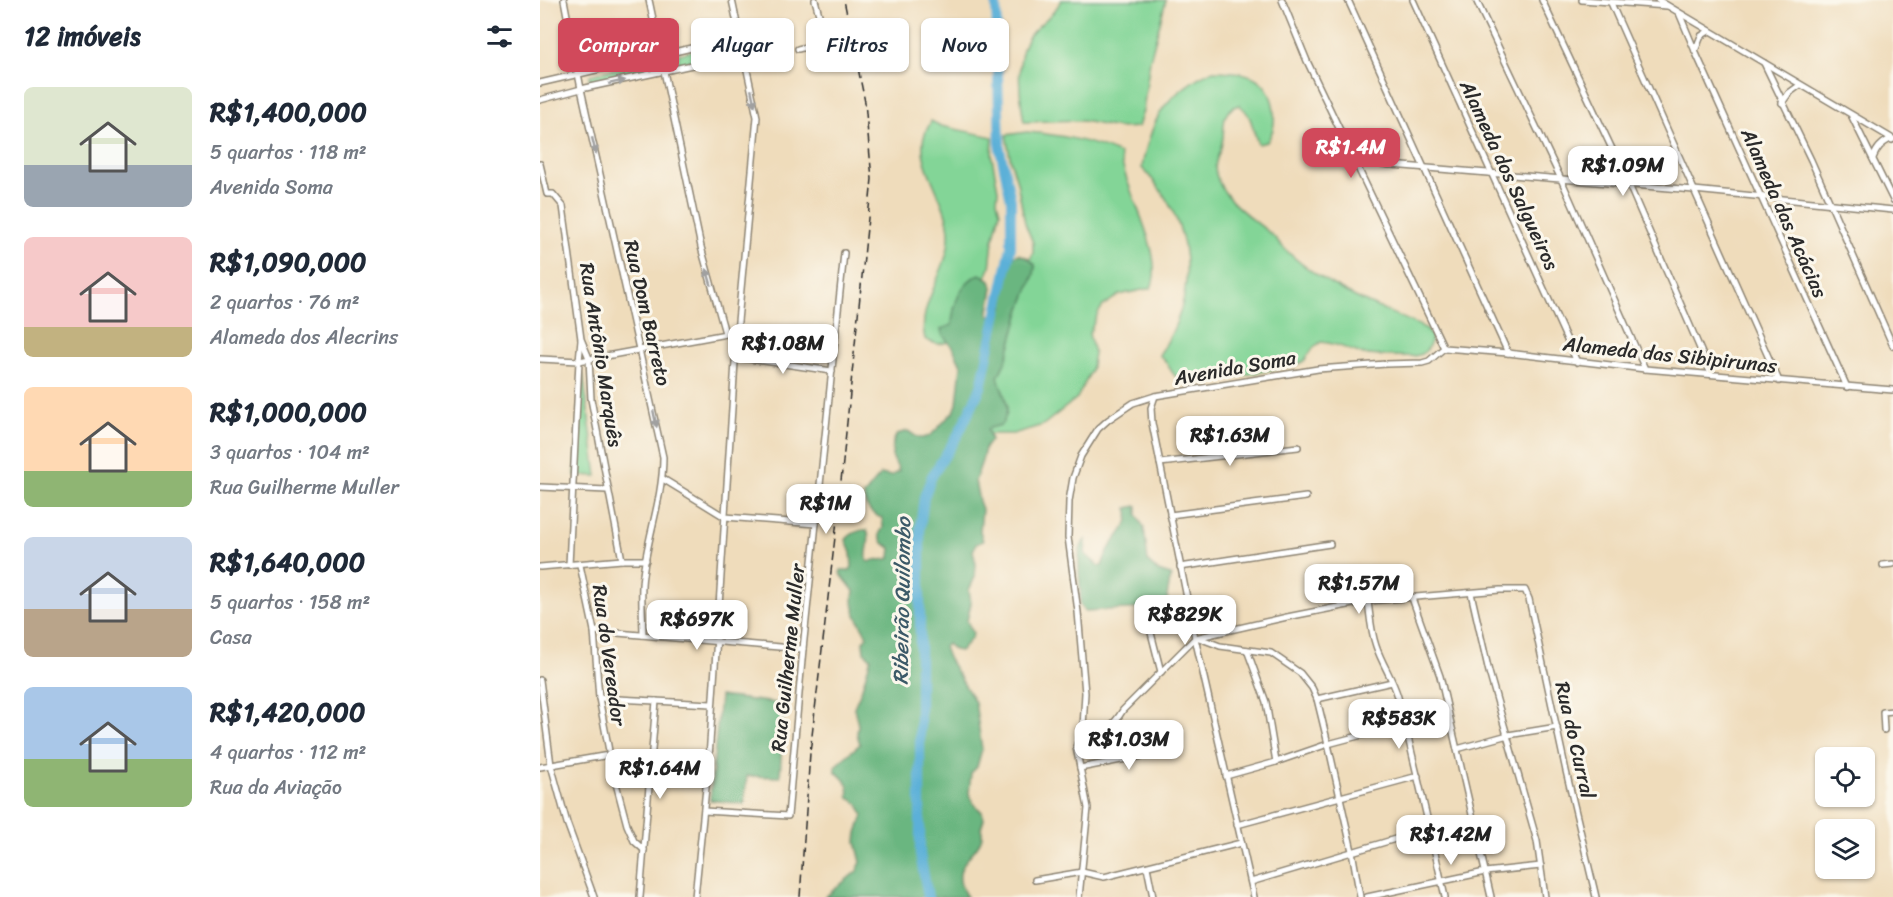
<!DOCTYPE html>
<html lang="pt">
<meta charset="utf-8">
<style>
body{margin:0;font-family:Sriracha,sans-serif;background:#f6f6f7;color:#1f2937;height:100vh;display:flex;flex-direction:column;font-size:22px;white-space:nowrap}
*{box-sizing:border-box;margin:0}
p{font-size:20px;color:#747a83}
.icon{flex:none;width:33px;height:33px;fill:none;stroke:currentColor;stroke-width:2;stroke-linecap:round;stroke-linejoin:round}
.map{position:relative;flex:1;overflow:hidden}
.side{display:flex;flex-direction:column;background:#fff;width:540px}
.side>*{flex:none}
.hud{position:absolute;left:18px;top:18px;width:570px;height:54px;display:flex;gap:12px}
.buttons{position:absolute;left:1275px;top:747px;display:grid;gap:12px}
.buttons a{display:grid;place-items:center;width:60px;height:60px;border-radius:9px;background:#fff;box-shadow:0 2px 4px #0004;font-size:30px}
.price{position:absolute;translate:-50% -51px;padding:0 14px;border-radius:12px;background:#fff;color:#222;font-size:20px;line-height:39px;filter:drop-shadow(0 2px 3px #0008)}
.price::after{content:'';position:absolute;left:50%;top:36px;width:18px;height:14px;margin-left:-9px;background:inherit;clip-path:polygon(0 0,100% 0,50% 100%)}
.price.active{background:#d1495b;color:#fff}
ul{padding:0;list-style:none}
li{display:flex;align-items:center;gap:18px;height:150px;padding:0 24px}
li span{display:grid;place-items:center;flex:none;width:168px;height:120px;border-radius:9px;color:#555}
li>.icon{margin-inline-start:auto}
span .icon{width:72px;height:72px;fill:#fffc;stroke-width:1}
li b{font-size:26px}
h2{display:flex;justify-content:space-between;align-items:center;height:72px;padding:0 24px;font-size:26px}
.chip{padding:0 21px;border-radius:9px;background:#fff;box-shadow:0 2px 4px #0004;font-size:21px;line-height:54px}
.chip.active{background:#d1495b;color:#fff}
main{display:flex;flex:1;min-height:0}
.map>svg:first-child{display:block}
</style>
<main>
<section class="side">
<h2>12 imóveis<svg class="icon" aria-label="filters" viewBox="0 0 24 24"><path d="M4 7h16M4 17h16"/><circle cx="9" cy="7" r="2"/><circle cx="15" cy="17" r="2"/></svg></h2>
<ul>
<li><span style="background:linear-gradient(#dfe7d0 65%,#9aa5b1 0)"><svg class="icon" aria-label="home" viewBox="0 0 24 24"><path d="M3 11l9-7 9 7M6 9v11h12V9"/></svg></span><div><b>R$1,400,000</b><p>5 quartos · 118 m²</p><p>Avenida Soma</p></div></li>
<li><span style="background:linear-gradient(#f6c9c9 75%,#c2b280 0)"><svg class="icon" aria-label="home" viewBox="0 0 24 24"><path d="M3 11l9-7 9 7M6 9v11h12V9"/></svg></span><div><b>R$1,090,000</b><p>2 quartos · 76 m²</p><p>Alameda dos Alecrins</p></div></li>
<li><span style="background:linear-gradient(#ffd9b3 70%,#8fb573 0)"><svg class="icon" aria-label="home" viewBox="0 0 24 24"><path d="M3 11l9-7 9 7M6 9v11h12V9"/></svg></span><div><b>R$1,000,000</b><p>3 quartos · 104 m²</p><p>Rua Guilherme Muller</p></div></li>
<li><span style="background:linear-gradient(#c9d6e8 60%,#b9a48a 0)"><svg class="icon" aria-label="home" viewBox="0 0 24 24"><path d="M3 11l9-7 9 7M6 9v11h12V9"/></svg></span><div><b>R$1,640,000</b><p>5 quartos · 158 m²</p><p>Casa</p></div></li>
<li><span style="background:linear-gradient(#a9c7e8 60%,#8fb573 0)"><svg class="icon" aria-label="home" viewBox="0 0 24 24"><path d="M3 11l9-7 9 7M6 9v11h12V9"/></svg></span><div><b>R$1,420,000</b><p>4 quartos · 112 m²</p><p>Rua da Aviação</p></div></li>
</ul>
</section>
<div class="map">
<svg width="1353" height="897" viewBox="0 0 1353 897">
<rect width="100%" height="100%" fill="#fbf7ec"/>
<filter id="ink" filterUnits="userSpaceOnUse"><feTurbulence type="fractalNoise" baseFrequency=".0167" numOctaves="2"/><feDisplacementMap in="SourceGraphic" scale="12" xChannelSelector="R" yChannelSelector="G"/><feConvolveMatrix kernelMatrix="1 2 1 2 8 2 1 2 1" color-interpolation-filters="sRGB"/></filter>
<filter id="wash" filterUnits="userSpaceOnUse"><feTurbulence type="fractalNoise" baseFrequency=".008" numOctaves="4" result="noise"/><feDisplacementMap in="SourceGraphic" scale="24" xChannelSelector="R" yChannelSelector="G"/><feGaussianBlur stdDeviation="1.35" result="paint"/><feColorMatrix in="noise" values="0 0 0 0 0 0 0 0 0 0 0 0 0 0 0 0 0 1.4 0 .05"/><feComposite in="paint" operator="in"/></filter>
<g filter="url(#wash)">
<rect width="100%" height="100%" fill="#efdcbb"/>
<g fill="#83d597" stroke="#578061" stroke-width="1.5">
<path d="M521,0H626L610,60L603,111L598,127C573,130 564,124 541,121C522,119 503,122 484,122C480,99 474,54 490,35C500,22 514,16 521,0Z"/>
<polygon points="188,42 192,46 192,50 135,65 130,61 131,56"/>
<polygon points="111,60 116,63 115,68 54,83 49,79 50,75"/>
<path d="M673,71C704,72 729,73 734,110C735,123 734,131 727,142L718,144C712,129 713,115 699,105C679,111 686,127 682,143C680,154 673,162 676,174C683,201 711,217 731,234C737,239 741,246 747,251C761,265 778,276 795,286C824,304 857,314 887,329L892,337C888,361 870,356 851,356C842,356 832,356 823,354C808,350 797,343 781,342L774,347L764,361L756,365L675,381L648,384C628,376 632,365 619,355C661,293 654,221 602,168C604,152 613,123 622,110C630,97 658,75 673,71Z"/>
<path d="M391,121L401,126L453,137L452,157L458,190L457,201L460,212L453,241L450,268L446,277L416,303L408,342C399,345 393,344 385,339C376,305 409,271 409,236C410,204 380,170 383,143C383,135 388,128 391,121Z"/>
<path d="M487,132C521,135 548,140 580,154C585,191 626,254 611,288L579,295L563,306L558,313L549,334L554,353L551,371L537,398L503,425L473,434H449L446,429L461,387L458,377L467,358L480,311L494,274L495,265L490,260L493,253V243L485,223L477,182L471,162L466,135Z"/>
<polygon points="43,374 57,476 35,475"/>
</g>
<g fill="#6ab680" stroke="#4a7056" stroke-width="1.5">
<path d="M479,254L488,258L495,265L494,274L480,311L467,358L458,377C463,395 474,408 461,425L447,429L451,440L445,448L442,461L435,481L439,501L442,509L440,531L443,541L436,544L433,551L436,564L435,577L429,590L431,603L427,621L433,633L432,638L420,651L414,650L407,644L404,647L408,658L435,702L442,749L437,767L431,773L429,793L434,804L442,812L444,819L441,828C450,852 402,861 427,897H285L317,871L321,862L316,842L317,833L323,815L318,804L308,797C311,785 304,779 296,772L295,766L320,744L317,734L318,725L314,707L321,691L331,658L324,652L323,642L327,636C319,621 310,609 314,591L300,573L301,570H310L312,567L311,553L306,540C309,534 321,529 327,530C332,540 325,550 327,561L330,562C336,557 343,562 350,558L351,548L343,543L339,535L343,527L342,518C331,514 324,507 324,495L341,474L351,476L359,471L352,456L353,442L357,434L368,431C372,433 376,437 380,438C393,440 405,417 414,412L417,404L421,365L413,348L402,334L401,329L412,325C413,305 420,282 440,274L449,279L453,288L448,315L459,316L463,307L468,258Z"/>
<path d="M597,506V515L604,528L608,562L618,571L631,575L627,596L629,607L623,611L609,608L545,611L540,605C543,585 532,554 546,539L545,554L559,566H562C564,561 565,556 568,551C575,537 594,525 587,508Z"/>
<polygon points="180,696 244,704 240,777 207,776 204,804 170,800"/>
</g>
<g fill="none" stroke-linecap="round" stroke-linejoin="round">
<polyline stroke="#5cb0d8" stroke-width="10" points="388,897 380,854 380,529 384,497 392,476 419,433 441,387 471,247 471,200 460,149 456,0"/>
</g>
</g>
<g filter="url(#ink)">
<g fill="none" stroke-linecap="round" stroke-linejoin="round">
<defs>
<g id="street">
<path d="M24,0L41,89L123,457C123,497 108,535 103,575C100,594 103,615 103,635"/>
<polyline points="109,0 161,247 185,333"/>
<polyline points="742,0 767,61 904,348"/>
<polyline points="808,0 968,353"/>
<polyline points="873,0 1037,362"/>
<polyline points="936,0 1021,179 1105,369"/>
<polyline points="1002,0 1089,185 1171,374"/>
<polyline points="1042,0 1127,6"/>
<polyline points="1118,0 1353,139"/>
<polyline points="1071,3 1239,381"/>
<polyline points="1139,13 1155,51 1307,387"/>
<polyline points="258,49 282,43 285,37 275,0"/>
<polyline points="1155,51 1161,36 1169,31"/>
<polyline points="1224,63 1271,160 1353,346"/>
<polyline points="0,83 199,37"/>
<polyline points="0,100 41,89 203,54"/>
<polyline points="1242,103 1249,93 1260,85"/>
<polyline points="1312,117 1353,200"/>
<path d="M1333,158C1337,148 1341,144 1350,139L1352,140"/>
<polyline points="815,162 1154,190 1353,210"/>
<polyline points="0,164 7,194 13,194 23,206 41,339 49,358 51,399 82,560"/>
<polyline points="904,348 968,353 1105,369 1353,390"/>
<polyline points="196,357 292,371"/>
<polyline points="0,359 39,361 197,332"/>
<polyline points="615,396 611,408 612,423 655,638 714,897"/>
<polyline points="620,463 758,447"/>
<polyline points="123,479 185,517 276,524"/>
<polyline points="0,487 67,490"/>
<polyline points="630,515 766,497"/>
<polyline points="29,565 39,361 41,340"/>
<polyline points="40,565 54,631 59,698 73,772 87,825 94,841 104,850"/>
<polyline points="1343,565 1353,564"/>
<polyline points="0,567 82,560 106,560"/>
<polyline points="640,567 790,544"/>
<polyline points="931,593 949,672 997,841 1005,897"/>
<polyline points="872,598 900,676 951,897"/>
<path d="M828,601C830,617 831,632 836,646C842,664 853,679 858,697C875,763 890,830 905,897"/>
<polyline points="608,621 621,672"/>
<polyline points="54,631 263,649"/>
<polyline points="659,638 680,646 731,653 760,673 772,688 777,699 788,744 812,851 820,897"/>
<polyline points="707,650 726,702 736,762"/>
<polyline points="0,680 11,765 27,823 54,897"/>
<polyline points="59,698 171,704"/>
<polyline points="777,699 852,682"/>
<path d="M543,727C566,731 571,730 583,710L655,638L747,617L828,601L960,590H985L989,599L1026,771L1056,897"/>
<polyline points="1344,730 1343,712 1353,711"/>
<polyline points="917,749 968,735 1017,727"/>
<polyline points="0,767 69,755"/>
<polyline points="540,768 633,750"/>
<polyline points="686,776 736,762 788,744 864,724"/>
<polyline points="164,811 248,816 263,649 304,253"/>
<polyline points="697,825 878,776"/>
<polyline points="607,867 613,897"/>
<polyline points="495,880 542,872 564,877 701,843"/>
<polyline points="711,882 889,829"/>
<polyline points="100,897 116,701"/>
<polyline points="155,897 169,758 197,332 217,117 192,0"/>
<polyline points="539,897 548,808 536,747 543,727 545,693 538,612 528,537 529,501 533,478 541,456 558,429 568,420 593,403 615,396 778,369 846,364 882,363 889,361 904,348"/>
<polyline points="827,897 945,872 1001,866"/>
</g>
</defs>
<use href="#street" stroke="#8d8473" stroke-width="8"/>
<use href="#street" stroke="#fff" stroke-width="5"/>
<polyline stroke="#2b2b2b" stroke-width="1.5" stroke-dasharray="9 4.5" stroke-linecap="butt" points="260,897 270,753 297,520 332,179 325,102 304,0"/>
</g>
<defs><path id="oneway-solid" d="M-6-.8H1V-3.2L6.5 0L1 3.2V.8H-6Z" transform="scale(1.5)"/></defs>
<g fill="#a0a0a0">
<use href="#oneway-solid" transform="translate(77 82) rotate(-12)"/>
<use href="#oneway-solid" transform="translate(213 98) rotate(78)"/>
<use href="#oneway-solid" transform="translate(54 146) rotate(77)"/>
<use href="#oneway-solid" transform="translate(169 277) rotate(-106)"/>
<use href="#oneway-solid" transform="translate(115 419) rotate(78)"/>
</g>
</g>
<g text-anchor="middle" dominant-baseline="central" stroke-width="6" stroke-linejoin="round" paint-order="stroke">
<g font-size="20" fill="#2b2b2b" stroke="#fbf7ec">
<text transform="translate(969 175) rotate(65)">Alameda dos Salgueiros</text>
<text transform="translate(1244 213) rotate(66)">Alameda das Acácias</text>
<text transform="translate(107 313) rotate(77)">Rua Dom Barreto</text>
<text transform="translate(61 355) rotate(81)">Rua Antônio Marquês</text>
<text transform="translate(1130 355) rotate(6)">Alameda das Sibipirunas</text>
<text transform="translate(695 368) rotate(-10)">Avenida Soma</text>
<text transform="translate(69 655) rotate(82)">Rua do Vereador</text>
<text transform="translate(248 658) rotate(-84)">Rua Guilherme Muller</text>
<text transform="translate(1035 740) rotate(77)">Rua do Curral</text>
</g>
<g font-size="21" font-style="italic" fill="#3c5a68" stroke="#fbf7ec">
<text transform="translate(362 601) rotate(-89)">Ribeirão Quilombo</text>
</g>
</g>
</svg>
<div class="buttons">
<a><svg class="icon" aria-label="locate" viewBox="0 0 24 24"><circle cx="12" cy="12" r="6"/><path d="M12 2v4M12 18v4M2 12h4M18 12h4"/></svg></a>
<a><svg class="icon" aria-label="layers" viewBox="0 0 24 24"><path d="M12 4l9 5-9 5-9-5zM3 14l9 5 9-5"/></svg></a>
</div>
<b class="price active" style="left:811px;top:179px">R$1.4M</b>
<b class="price" style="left:1083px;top:197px">R$1.09M</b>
<b class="price" style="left:243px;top:375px">R$1.08M</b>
<b class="price" style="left:690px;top:467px">R$1.63M</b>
<b class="price" style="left:286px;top:535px">R$1M</b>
<b class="price" style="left:819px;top:615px">R$1.57M</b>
<b class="price" style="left:645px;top:646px">R$829K</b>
<b class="price" style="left:157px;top:651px">R$697K</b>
<b class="price" style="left:859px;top:750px">R$583K</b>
<b class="price" style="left:589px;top:771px">R$1.03M</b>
<b class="price" style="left:120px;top:800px">R$1.64M</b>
<b class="price" style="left:911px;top:866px">R$1.42M</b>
<div class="hud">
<a class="chip active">Comprar</a>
<a class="chip">Alugar</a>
<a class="chip">Filtros</a>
<a class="chip">Novo</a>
</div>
</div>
</main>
